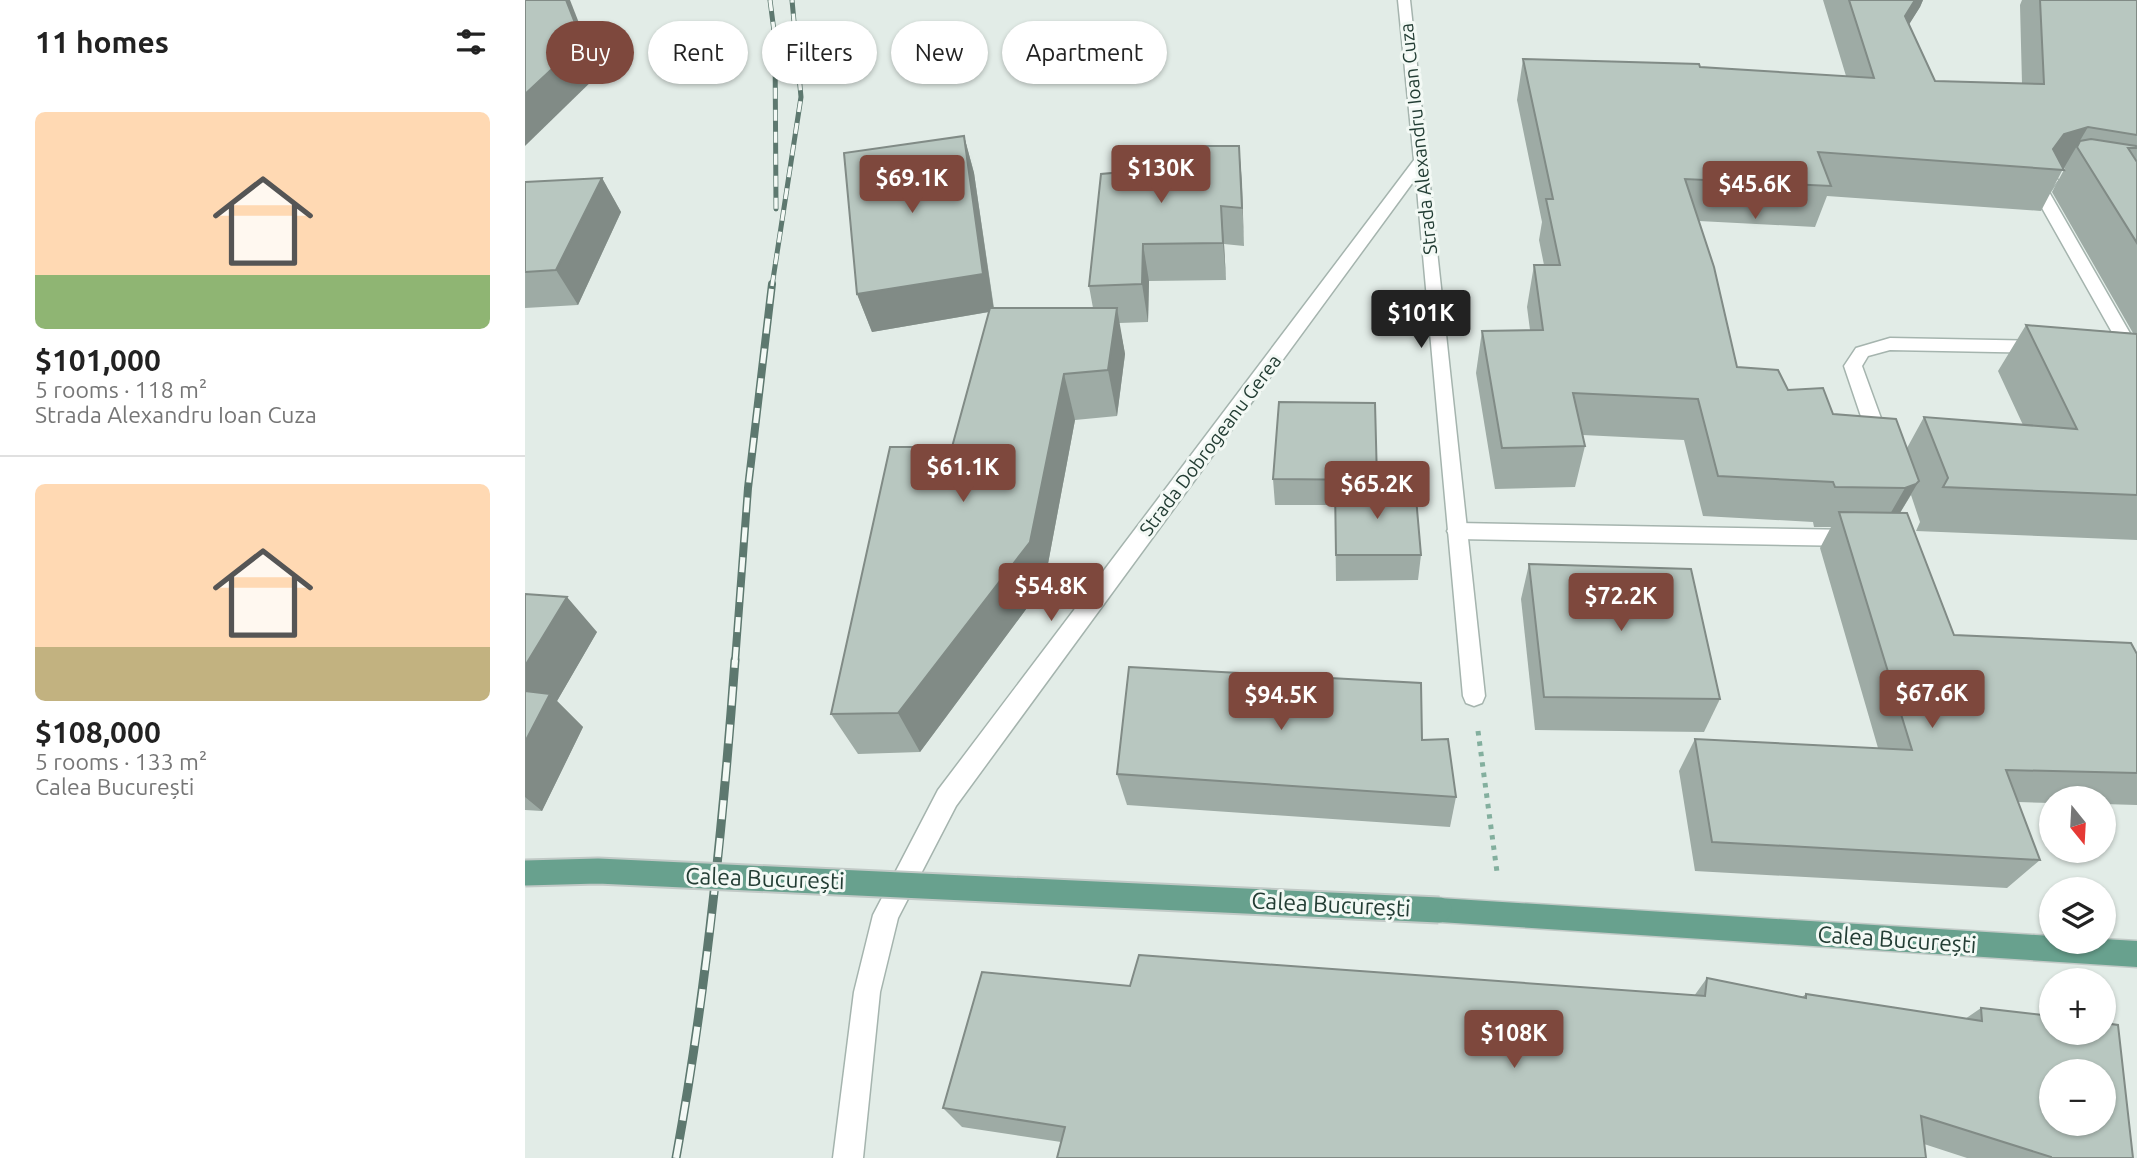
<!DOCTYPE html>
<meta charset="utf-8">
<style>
body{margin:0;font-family:Ubuntu,sans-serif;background:#f6f6f6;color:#222;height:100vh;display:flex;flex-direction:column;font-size:26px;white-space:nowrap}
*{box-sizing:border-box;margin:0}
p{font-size:23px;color:#767676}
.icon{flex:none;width:38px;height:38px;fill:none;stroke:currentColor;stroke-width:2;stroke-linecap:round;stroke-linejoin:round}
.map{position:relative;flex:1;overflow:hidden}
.sheet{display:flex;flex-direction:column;background:#fff;width:525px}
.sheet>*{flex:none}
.banner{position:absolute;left:21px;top:21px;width:665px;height:63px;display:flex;gap:14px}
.needle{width:46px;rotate:162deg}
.fabs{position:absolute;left:1514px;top:786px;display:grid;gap:14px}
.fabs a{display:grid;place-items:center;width:77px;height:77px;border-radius:50%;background:#fff;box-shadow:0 2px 5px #0004;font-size:35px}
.price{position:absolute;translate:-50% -60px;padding:0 16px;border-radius:7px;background:#7e483d;color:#fff;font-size:23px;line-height:46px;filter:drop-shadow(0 2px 4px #0008)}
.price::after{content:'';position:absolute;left:50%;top:42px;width:21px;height:16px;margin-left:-10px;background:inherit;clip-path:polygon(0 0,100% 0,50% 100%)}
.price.active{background:#222;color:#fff}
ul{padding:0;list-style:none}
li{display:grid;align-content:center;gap:14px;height:371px;padding:0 35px}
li+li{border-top:2px solid #e0e0e0}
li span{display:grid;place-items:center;height:217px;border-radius:10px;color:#555}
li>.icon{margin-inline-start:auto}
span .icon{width:126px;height:126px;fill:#fffc;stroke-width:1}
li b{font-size:30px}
h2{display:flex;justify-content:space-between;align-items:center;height:84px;padding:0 35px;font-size:30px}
.pill{padding:0 24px;border-radius:32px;background:#fff;box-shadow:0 2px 5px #0004;font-size:24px;line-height:63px}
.pill.active{background:#7e483d;color:#fff}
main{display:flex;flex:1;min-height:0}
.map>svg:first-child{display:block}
</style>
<main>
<section class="sheet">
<h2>11 homes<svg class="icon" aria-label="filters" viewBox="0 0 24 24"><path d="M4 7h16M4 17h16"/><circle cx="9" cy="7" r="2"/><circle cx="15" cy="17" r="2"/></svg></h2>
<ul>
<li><span style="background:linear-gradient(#ffd9b3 75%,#8fb573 0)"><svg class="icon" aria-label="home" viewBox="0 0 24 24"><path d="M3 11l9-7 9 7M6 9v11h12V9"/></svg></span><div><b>$101,000</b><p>5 rooms · 118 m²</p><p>Strada Alexandru Ioan Cuza</p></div></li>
<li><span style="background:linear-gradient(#ffd9b3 75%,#c2b280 0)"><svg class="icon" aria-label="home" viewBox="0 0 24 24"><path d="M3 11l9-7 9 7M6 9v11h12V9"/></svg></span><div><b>$108,000</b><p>5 rooms · 133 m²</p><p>Calea București</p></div></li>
</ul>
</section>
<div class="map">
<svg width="1612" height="1158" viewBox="0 0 1612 1158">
<rect width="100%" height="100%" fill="#e2ece7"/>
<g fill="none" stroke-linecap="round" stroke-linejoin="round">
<defs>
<g id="service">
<polygon points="1525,175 1533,180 1524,192 1606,335 1595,349 1577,354 1568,348 1571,344 1583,341 1588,334 1508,192 1520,177"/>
<polygon points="1365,338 1517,341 1526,347 1517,353 1365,350 1343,356 1337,366 1365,443 1362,448 1348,448 1345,443 1319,366 1331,348"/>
<polygon points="932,523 1329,530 1336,532 1339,538 1336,544 1329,546 932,539 925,536 922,531 925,526"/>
</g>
<polygon id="minor" points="873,0 885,0 960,696 957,703 949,706 941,703 938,696 891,178 431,806 373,918 355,992 338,1158 308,1158 329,992 348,915 413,790 889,160"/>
<polygon id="primary" points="914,898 1526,936 1526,942 1578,942 1578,939 1612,941 1612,967 914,922 905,919 901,910 905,901"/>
</defs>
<use href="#service" stroke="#a5b4ae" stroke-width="3"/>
<use href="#minor" stroke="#a5b4ae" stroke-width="3"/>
<use href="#primary" stroke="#c1c9c6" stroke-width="3"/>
<polyline stroke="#83af9e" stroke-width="5" stroke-dasharray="4.5 6" stroke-linecap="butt" points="953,731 972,872"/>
<use href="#service" fill="#fff" fill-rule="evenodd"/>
<use href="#minor" fill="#fff" fill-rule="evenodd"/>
<use href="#primary" fill="#68a18e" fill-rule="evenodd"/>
<defs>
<g id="rail-far2">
<polyline points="245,0 250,39 251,209"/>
<polyline points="247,286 276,97 267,0"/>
</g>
<polyline id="rail-far1" points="210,662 223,488 247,284"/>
<path id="rail" d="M151,1158C181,994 198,826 210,660"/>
</defs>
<use href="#rail-far2" stroke="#5d786f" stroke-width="5"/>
<use href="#rail-far1" stroke="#5d786f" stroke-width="8"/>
<use href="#rail" stroke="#5d786f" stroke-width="9"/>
<use href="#rail-far2" stroke="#f3f9f5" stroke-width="3.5" stroke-dasharray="11" stroke-linecap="butt"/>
<use href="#rail-far1" stroke="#f3f9f5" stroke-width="5" stroke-dasharray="15" stroke-linecap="butt"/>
<use href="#rail" stroke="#f3f9f5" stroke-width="6" stroke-dasharray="19" stroke-linecap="butt"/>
<defs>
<polyline id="primary-bridge" points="0,873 73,871 914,910"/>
</defs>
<use href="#primary-bridge" stroke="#c1c9c6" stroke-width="29" stroke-linecap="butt"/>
<use href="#primary-bridge" stroke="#68a18e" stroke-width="25"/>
</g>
<g fill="#9eaba5" fill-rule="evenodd">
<path d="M1298,0H1398L1395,7L1384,24L1410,81L1497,84L1495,5L1497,0H1612V540L1391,531L1395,522L1386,495L1375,513L1429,635L1612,654V805L1578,804V798H1526V803L1493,802L1515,860L1482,888L1170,871L1154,771L1170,739L1353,748L1295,548L1306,527H1289L1288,522L1178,516L1159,440L1058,435L1060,446L1050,487L970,489L951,373L957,331L1005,330L1002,307L1009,265H1019L1014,240L1017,222L992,100L998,59L1175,67L1321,76ZM1540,168L1527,192L1608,333L1501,325L1473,371L1498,425L1399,417L1382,448L1308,414L1263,390L1212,367L1174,221L1290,227L1302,196L1516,211L1538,169Z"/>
<polygon points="439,136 449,173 469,308 568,308 564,286 598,172 714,146 719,246 699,244 701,280 624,281 623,322 594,323 600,354 592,416 550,420 519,585 395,752 333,754 306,714 427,447 464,312 347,332 332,294"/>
<polygon points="77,178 96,212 53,305 0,308 0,182"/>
<polygon points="748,479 852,480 851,486 896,555 893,580 811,581 810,505 750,505"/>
<polygon points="1004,564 1195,699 1179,732 1010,730 996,599"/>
<polygon points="0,594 72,632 32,701 58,727 17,811 0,810"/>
<polygon points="592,774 931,797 925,827 602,805"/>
<polygon points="1182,978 1277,997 1281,994 1440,1019 1456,1008 1608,1158 1442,1158 1399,1144 536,1142 437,1127 418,1108 605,986 1169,996"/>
</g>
<g fill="#818b86">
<polygon points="41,0 45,0 74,74 0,146 0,94"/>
<polygon points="1390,0 1398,0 1395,7 1365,55 1380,16"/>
<polygon points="1563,127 1539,168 1536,169 1528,149 1539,134"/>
<polygon points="439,136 449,173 469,311 347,332 332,294"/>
<polygon points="714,146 717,183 719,246 717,208"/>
<polygon points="77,178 96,212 53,305 31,270"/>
<polygon points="696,206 699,244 701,280 698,243"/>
<polygon points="618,244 624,281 623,322 617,284"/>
<polygon points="592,308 600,354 592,416 583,370"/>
<polygon points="539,374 550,420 519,585 395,752 373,713"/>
<polygon points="1394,481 1370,521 1357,528 1380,488"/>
<polygon points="42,597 72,632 32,701 58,727 17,811 0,797 0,666"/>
</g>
<g fill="#b8c7c0" stroke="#818b86" stroke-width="2" fill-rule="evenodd">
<polygon points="0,0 41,0 57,41 0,94"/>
<polygon points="1324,0 1390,0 1380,16 1410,81 1519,84 1515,0 1612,0 1612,135 1563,127 1539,134 1528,149 1539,170 1293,152 1306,186 1160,179 1189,267 1212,367 1253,370 1263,390 1298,388 1308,414 1371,419 1394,481 1391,484 1380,488 1310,487 1308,482 1193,476 1173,399 1048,393 1060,446 977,448 957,331 1018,330 1009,265 1035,265 1021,199 1028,199 998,59 1174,64 1175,67 1349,78"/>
<polygon points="439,136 458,274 332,294 319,153"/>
<polygon points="1566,139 1611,146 1612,147 1612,148 1603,148 1612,162 1612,243 1552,147 1555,141"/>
<polygon points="600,146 714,146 717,208 696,206 698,243 618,244 617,284 564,286 576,174 598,172"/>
<polygon points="77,178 31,270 0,272 0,182"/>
<polygon points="465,308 592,308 583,370 539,374 505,542 373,713 306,714 365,447 427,447"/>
<polygon points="1501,325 1612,334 1612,495 1418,487 1423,478 1399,417 1552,429"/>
<polygon points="754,402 850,403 852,480 748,479"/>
<polygon points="890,486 896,555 811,555 810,487"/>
<polygon points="1314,512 1382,513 1429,635 1606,643 1612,654 1612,773 1481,770 1515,860 1187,842 1170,739 1387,750"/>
<polygon points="1004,564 1166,569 1195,699 1019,697"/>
<polygon points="0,594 42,597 0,666"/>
<polygon points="604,667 896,683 897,740 923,739 931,797 592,774"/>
<polygon points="0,691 25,694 0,742"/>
<path d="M614,955L1180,996L1182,978L1281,998V994L1457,1021L1456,1008L1526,1016V1032H1578V1023L1593,1025L1608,1158H1526V1157L1396,1116L1401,1158H532L540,1127L418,1108L457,972L605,986ZM1526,1071H1578V1124H1526Z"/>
</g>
<g text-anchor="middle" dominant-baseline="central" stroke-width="6" stroke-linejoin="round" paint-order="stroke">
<g font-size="19" fill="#233d34" stroke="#f3f9f5">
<text transform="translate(893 139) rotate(-96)">Strada Alexandru Ioan Cuza</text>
<text transform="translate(685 445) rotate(-53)">Strada Dobrogeanu Gerea</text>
</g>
<g font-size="23" fill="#233d34" stroke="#f3f9f5">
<text transform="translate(240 878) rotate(2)">Calea București</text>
<text transform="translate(806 904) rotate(3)">Calea București</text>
<text transform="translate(1372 939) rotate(4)">Calea București</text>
</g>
</g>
</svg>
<div class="fabs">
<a><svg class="needle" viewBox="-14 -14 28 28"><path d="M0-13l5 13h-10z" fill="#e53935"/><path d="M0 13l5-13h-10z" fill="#767676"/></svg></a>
<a><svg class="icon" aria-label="layers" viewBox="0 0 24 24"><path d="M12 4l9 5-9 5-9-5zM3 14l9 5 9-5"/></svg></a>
<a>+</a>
<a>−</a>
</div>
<b class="price" style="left:636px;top:205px">$130K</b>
<b class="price" style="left:387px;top:215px">$69.1K</b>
<b class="price" style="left:1230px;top:221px">$45.6K</b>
<b class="price active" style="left:896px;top:350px">$101K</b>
<b class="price" style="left:438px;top:504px">$61.1K</b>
<b class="price" style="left:852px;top:521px">$65.2K</b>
<b class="price" style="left:526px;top:623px">$54.8K</b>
<b class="price" style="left:1096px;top:633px">$72.2K</b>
<b class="price" style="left:1407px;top:730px">$67.6K</b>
<b class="price" style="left:756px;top:732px">$94.5K</b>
<b class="price" style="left:989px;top:1070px">$108K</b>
<div class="banner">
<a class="pill active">Buy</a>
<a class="pill">Rent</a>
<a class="pill">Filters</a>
<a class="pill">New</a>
<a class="pill">Apartment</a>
</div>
</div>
</main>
